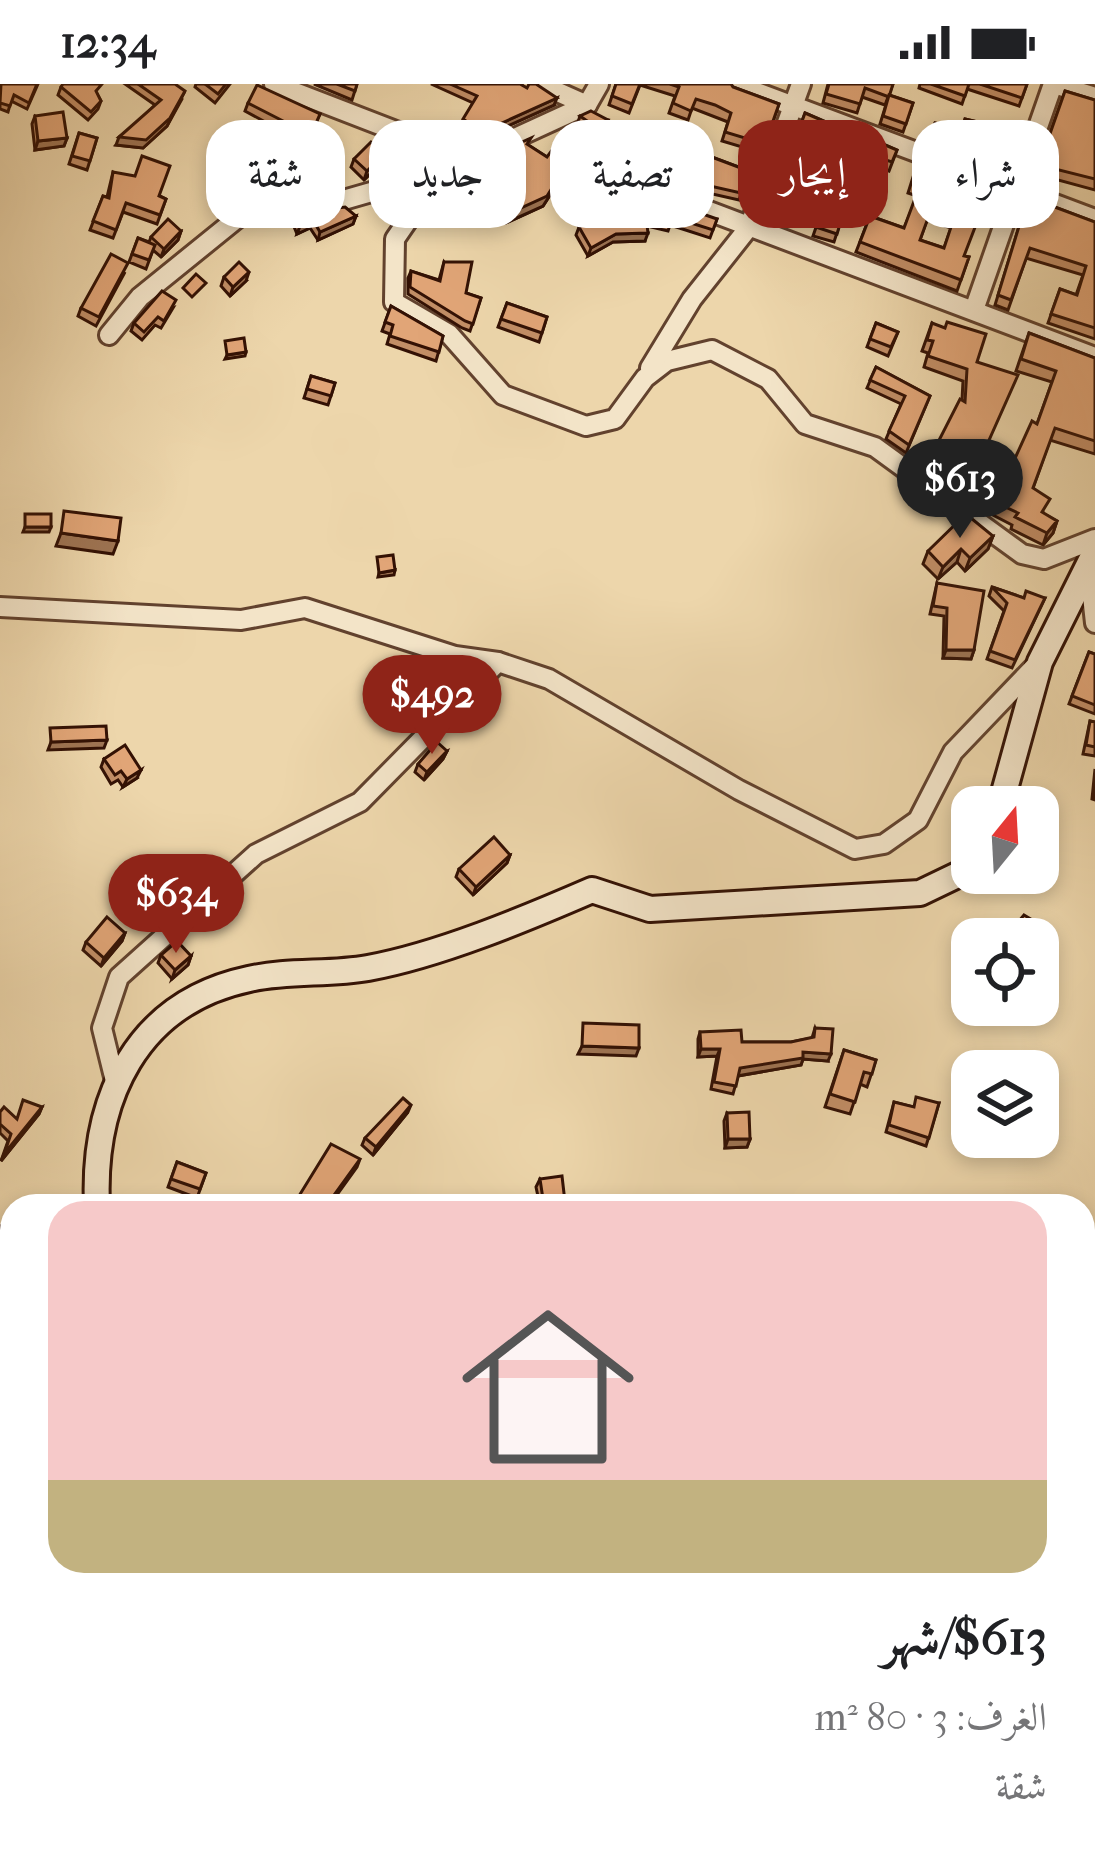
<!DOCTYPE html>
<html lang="ar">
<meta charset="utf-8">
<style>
body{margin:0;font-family:"IM FELL French Canon",Amiri,serif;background:#f6f6f6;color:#202124;direction:rtl;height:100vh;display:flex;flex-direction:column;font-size:45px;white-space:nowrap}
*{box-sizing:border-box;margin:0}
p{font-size:39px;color:#757577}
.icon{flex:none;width:66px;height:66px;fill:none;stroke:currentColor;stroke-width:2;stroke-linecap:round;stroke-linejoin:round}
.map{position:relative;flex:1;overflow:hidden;direction:ltr}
.details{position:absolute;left:0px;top:1110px;width:1095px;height:663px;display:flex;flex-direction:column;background:#fff;border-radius:36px 36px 0 0;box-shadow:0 6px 18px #0003;direction:rtl}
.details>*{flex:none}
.top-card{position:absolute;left:36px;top:36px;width:1023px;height:108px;direction:rtl;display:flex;gap:24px}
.needle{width:78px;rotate:18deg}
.buttons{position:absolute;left:951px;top:702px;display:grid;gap:24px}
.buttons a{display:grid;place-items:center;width:108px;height:108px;border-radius:24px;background:#fff;box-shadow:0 6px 18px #0003;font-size:60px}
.price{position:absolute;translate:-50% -102px;padding:0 27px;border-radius:42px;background:#8f2418;color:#fff;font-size:39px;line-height:78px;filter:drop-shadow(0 3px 6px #0008)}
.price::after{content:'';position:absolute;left:50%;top:72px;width:36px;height:27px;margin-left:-18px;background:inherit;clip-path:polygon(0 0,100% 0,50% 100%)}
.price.selected{background:#222;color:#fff}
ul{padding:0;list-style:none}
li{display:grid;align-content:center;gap:24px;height:636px;padding:0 48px}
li+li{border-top:3px solid #e0e0e0}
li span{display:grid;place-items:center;height:372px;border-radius:36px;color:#555}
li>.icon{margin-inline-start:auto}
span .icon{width:216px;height:216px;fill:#fffc;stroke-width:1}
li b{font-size:51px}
.chip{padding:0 42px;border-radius:36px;background:#fff;box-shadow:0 6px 18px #0003;font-size:42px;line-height:108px}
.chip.selected{background:#8f2418;color:#fff}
.status{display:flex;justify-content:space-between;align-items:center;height:84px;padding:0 60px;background:#fff;direction:ltr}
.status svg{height:33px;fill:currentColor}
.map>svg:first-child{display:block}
</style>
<div class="status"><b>12:34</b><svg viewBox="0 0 49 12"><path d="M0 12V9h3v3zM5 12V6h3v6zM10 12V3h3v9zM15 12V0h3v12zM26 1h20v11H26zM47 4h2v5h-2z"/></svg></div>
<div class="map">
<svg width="1095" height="1772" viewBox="0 0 1095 1772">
<rect width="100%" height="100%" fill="#edd6ab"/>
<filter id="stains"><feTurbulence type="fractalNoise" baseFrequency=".00167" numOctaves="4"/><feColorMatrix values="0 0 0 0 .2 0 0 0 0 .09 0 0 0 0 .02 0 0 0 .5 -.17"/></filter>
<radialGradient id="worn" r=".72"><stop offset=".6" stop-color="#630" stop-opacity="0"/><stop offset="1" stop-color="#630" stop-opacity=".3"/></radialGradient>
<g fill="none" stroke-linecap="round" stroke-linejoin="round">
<defs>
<g id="minor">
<polyline points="274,0 468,75"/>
<polyline points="540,0 587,21"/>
<polyline points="735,0 1095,135"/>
<polyline points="1054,0 1095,13"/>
<polyline points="441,88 395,155 394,218 449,250 503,311 586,342 615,335 645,294 667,277 712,266 768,295 805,340 875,363 1022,470 1044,475 1095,455"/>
<polyline points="669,112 1095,273"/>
<polyline points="974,226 1053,0"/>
<polyline points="109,251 140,213 240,132 340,117 441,88 587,21 599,0"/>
<polyline points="650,284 692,215 749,143 801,0"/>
<polyline points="1089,484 1095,539"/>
<polyline points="0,523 241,536 305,524 455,572 498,578 549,595 739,706 855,765 884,760 918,736 953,668 1039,578"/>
<polyline points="116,1001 102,944 119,893 256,770 360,718 498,578"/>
<polyline points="462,1761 463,1772"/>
</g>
<g id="secondary">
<polyline points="1000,723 1040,578 1095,468"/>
<path d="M97,1122C92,1015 136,919 249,895C288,886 329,891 368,884C439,871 525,835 592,806L650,825L920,809L972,784"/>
<polyline points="0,1744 7,1772"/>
<polyline points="213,1772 219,1761"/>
</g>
</defs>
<use href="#minor" stroke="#62422e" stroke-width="24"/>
<use href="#secondary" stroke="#331104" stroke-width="30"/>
<use href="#minor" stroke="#f3e4c8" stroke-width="18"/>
<use href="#secondary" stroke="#f3e4c8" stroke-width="24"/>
</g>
<g fill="#c28e66" stroke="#331104" stroke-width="3" fill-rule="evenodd">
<polygon points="38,0 27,25 11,17 8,28 0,25 0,4"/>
<polygon points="125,0 175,0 182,15 167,42 143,64 116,61 155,21"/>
<polygon points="196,0 230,0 215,19 195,3"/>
<polygon points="314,0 357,0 352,16"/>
<polygon points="431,0 520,0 554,21 479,55 460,43 473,19"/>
<polygon points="616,0 731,0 733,3 779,20 762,69 722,57 728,38 692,24 688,36 669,29 675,12 640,1 629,29 609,21"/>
<polygon points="828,0 893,0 885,21 862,13 857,29 823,19"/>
<polygon points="920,0 1027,0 1019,22 967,5 962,20 919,4"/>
<polygon points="61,3 97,10 101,17 98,25 88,36 58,11"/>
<polygon points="1065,7 1095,16 1095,106 1036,90"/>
<polygon points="889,11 913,19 903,48 880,40"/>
<polygon points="248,19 320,30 301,74 297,72 277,104 273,96 266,114 249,116 249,104 252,96 282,47 245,27"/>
<polygon points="805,29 870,57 859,90 824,80 819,95 795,87 791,100 801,104 791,129 771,122"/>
<polygon points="35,32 67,54 64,62 35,66 32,40"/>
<polygon points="580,32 608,36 597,55 577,41"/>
<polygon points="965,35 1008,45 997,78 955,66"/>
<polygon points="935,39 956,45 950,66 928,58"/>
<polygon points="79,49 97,54 87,86 69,80"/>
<polygon points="878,58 897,66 889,87 870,80"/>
<polygon points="229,59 245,66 232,97 216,91"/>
<polygon points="528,61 547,73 569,77 566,86 543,122 508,138 489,97 467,117 438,128 434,122 437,113"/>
<polygon points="701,69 749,87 739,116 690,105"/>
<polygon points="384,70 381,79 364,96 351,83 354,75"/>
<path d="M919,74L933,113L956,121L965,89L964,172L969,173L957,207L856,168L870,132L904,144L917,112L908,109ZM927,136L951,144L944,164L920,156Z"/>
<polygon points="113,88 166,115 157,140 123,128 113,154 90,146 103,112 107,113"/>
<polygon points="412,103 399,125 388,117 391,109"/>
<polygon points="1028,113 1095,138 1095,255 1048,239 1060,205 1076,211 1083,191 1026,174 1008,226 995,221"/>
<polygon points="823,123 843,130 834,158 813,152"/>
<polygon points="618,124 717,135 710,154 670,141 668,147 647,142 645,157 613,158 588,172 576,151 579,143 605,139 615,132"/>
<polygon points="294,130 356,132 353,140 318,156 310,144 297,150 292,138"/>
<polygon points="181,147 178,156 161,173 153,166 146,185 129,178 138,154 149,158 151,153"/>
<polygon points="444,178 466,209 481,214 470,247 462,244 408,210 408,194 411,187 439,196"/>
<polygon points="125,188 96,242 78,232 81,224"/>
<polygon points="224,193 246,197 230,212 221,202"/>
<polygon points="507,219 547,233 539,258 498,243"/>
<polygon points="391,222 443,252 436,277 387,260 390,250 382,247"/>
<polygon points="173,224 161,244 155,241 142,256 131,247 134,239"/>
<polygon points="876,239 898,248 888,272 867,263"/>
<polygon points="932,239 977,278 982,373 985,389 970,413 927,384 931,372 962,316 963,297 924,283 928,269 922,267"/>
<polygon points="1029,249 1095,274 1095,370 1050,356 1033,404 1044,430 1057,437 1053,449 1043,461 1011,445 1012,441 991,430 995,418 1037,340 1052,298 1016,287"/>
<polygon points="876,283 930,312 906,369 886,355 901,320 867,304"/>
<polygon points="311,292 335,299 328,321 304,314"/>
<polygon points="993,452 988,465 965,487 957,478 938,495 923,480 928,467"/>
<polygon points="937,499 974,566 971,575 943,574 944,532 930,530"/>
<polygon points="992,503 1024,514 1045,514 1012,584 987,575 1004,527 989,512"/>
<polygon points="1089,568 1095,570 1095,630 1069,620"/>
<polygon points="1090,637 1095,638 1095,672 1083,670"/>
<polygon points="447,667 443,675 424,696 415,688 418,680"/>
<polygon points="104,675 137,694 123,703 118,696 111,700 101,683"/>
<polygon points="1095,685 1095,716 1092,715"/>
<polygon points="510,771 507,779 473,811 456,793 459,785"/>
<polygon points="125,849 122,857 101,882 83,866 86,858"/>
<polygon points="161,871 191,872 188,881 172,895 158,879"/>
<polygon points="815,944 828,977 803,975 801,981 738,992 733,1010 711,1005 717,972 698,973 698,955 700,948 742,958 791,958 812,954"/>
<polygon points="844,966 876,976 867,1003 860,1000 850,1030 825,1023"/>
<polygon points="894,1018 913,1023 939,1019 926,1062 886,1048"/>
<polygon points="42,1023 39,1030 1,1077 8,1057 0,1049 0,1028 17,1035"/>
<polygon points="408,1028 373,1071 362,1061 365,1054"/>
<polygon points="727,1029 750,1055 747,1063 725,1064 724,1037"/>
<polygon points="177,1078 206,1089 197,1114 168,1103"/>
<polygon points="540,1095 563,1122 540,1122 536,1103"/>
<polygon points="12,1264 12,1352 0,1350 2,1331 0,1333 0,1317"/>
<polygon points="0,1369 12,1371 12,1406 0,1404"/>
<polygon points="12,1456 12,1503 0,1497 0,1468"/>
<polygon points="12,1524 12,1556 0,1544 4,1533"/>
</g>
<g fill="#9e7453" stroke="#331104" stroke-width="3">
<polygon points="185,7 167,42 143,64 116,61 119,53"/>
<polygon points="557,14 554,21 479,55 482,48"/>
<polygon points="67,54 64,62 35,66 38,57"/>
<polygon points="384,70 381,79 364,96 367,87"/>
<polygon points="569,77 566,86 543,122 508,138 512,128"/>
<polygon points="492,88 489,97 467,117 438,128 441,119"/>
<polygon points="269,106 266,114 249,116 252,107"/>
<polygon points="356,132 353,140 318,156 320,148"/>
<polygon points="313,136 310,144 297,150 300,142"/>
<polygon points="181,147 178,156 161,173 164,165"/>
<polygon points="648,149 645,157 613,158 588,172 591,164 616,150"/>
<polygon points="249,188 246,197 230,212 233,203"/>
<polygon points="246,268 245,272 225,275 227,271"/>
<polygon points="989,377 985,389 970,413 974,401"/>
<polygon points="1057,437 1053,449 1043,461 1047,449"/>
<polygon points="25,443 51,443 49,448 23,448"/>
<polygon points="61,449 118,457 113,470 56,462"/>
<polygon points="993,452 988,465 965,487 970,474"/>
<polygon points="961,465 957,478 938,495 943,483"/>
<polygon points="395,486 394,491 378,493 379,489"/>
<polygon points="946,566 974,566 971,575 943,574"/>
<polygon points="107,656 104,664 48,666 51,658"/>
<polygon points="447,667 443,675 424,696 427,688"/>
<polygon points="141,686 137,694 123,703 127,695"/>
<polygon points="510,771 507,779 473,811 476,803"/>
<polygon points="125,849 122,857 101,882 104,874"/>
<polygon points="191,872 188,881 172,895 175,886"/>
<polygon points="582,962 639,964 636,972 578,970"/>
<polygon points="701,965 720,965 717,972 698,973"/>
<polygon points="803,968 831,970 828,977 803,975 801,981 737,992 740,984"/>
<polygon points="411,1021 408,1028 373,1071 376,1063"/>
<polygon points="42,1023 39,1030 1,1077 4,1070"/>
<polygon points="728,1055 750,1055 747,1063 725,1064"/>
<polygon points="360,1075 357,1083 329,1122 332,1114"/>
<polygon points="318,1761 327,1761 310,1772 312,1765"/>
<polygon points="95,1768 93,1772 67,1772 68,1769"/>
</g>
<g fill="#e1a577" stroke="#331104" stroke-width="3" fill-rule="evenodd">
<polygon points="1,0 37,0 29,19 14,11 10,22 0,19"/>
<polygon points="63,0 102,0 96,7 101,17 91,28 61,3"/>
<polygon points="138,0 175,0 185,7 170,34 146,56 119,53 161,16"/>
<polygon points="205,0 226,0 218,10"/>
<polygon points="337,0 357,0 355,7"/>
<polygon points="450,0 520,0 527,4 529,0 536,0 557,14 482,48 463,35 477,12"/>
<polygon points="616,0 640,0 632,20 612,12"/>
<polygon points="670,0 731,0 733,3 779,20 765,60 725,48 731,29 715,21 696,15 691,27 673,19 679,3"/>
<polygon points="829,0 893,0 889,13 865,4 860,20 826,10"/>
<polygon points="931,0 969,0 965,12"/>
<polygon points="980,0 1027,0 1022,14"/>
<polygon points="257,1 320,30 304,66 300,64 280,96 277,87 269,106 252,107 252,96 287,39 248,19"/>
<polygon points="1065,7 1095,16 1095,95 1039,81"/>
<polygon points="889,11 913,19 906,40 883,32"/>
<polygon points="591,27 608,36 600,46 580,32"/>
<polygon points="63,28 67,54 38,57 35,32"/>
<polygon points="805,29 870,57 863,80 828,69 823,84 798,76 791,100 801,104 795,119 775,111"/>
<polygon points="965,35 1008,45 1000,71 958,58"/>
<polygon points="935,39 956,45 953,57 931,50"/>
<polygon points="79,49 97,54 90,77 72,72"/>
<polygon points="531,54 527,60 547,73 555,62 569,77 547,112 512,128 492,88 470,107 441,119 437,113 454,89"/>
<polygon points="371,58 384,70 367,87 354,75"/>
<polygon points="878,58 897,66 892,78 873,72"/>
<polygon points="229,59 245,66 235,89 220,83"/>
<polygon points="701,69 749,87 741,109 692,98"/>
<polygon points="142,72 170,82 159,112 166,115 160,131 126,119 116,146 93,137 103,112 109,114 113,88 135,92"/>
<path d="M919,74L942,81L933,113L957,121L965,89L992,99L964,172L969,173L961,196L860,158L870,132L904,144L920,101L912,99ZM931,126L954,134L944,164L920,156Z"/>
<polygon points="412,103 402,116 391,109"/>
<polygon points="1028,113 1095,138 1095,244 1051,230 1060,205 1077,211 1086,182 1030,164 1011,216 998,211"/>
<polygon points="657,114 717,135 713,146 672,133 671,139 646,133 648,149 616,150 591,164 579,143 601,131 605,139 623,128 618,124 656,121"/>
<polygon points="345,123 356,132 320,148 313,136 300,142 294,130"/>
<polygon points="823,123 843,130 837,150 816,143"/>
<polygon points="168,135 181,147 164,165 151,153"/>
<polygon points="138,154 155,161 149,176 132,170"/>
<polygon points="111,170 128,179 99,233 81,224"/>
<polygon points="239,178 249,188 233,203 224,193"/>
<polygon points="444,178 472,178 466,209 481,214 473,240 465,237 410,203 411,187 440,197"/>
<polygon points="196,190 206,199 192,213 183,204"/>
<polygon points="162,207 176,216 164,237 158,233 144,248 134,239"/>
<polygon points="507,219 547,233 542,249 501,235"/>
<polygon points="391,222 443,252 439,268 390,252 393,241 385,238"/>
<polygon points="947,238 986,250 977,278 1018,291 982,372 989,377 974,401 931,372 960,315 965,318 967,285 928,272 933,257 927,256 932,239 945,244"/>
<polygon points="876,239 898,248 891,263 870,255"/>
<polygon points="1029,249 1095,274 1095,357 1055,344 1033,404 1050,415 1042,428 1057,437 1047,449 1015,433 1018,429 995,418 1032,337 1037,340 1056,287 1021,275"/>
<polygon points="244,254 246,268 227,271 225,257"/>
<polygon points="876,283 930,312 909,361 889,347 905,312 870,296"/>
<polygon points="311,292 335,299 331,312 307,305"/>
<polygon points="64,427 121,434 118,457 61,449"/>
<rect x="25" y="430" width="26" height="13"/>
<polygon points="966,430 993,452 970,474 961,465 943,483 928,467"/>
<polygon points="393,471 395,486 379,489 377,473"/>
<polygon points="937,499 984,507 974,566 946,566 947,524 933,522"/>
<polygon points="992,503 1024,514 1026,507 1045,514 1015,576 990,567 1007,519"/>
<polygon points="1089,568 1095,570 1095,621 1072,612"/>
<polygon points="1090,637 1095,638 1095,663 1086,661"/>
<polygon points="106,642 107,656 51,658 50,644"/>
<polygon points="437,658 447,667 427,688 418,680"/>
<polygon points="125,661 141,686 127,695 121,687 115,691 104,675"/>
<polygon points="494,753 510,771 476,803 459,785"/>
<polygon points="1024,831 1054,849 1038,868 1038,855 1015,855 1009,849"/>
<polygon points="107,833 125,849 104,874 86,858"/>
<polygon points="177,857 191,872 175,886 161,871"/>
<polygon points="583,939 639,941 639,964 582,962"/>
<polygon points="815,944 833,945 831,970 803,968 803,974 740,984 736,1002 714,998 720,965 701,965 700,948 741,946 742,958 791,958 814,953"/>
<polygon points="844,966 876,976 872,990 864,988 855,1018 830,1010"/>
<polygon points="916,1013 939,1019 929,1054 889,1041 894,1018 914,1023"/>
<polygon points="403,1014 411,1021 376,1063 365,1054"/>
<polygon points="23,1016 42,1023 4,1070 11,1050 0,1040 0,1028 4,1023 17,1035"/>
<polygon points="749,1028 750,1055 728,1055 727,1029"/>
<polygon points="331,1060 360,1075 332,1114 330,1122 301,1122 294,1120"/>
<polygon points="177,1078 206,1089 200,1105 171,1095"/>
<polygon points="562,1092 565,1118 558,1118 559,1122 544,1122 540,1095"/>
<polygon points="479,1114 480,1122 468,1122 467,1116"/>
<polygon points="0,1142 8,1149 0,1158"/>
<polygon points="12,1268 12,1344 2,1342 5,1323 0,1329 0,1317"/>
<polygon points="0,1369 12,1371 12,1395 0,1393"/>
<polygon points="5,1453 12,1456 12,1490 0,1484 0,1469"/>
<polygon points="12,1524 12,1541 4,1533"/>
<polygon points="68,1761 94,1761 95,1768 68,1769"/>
<polygon points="236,1761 300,1761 293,1772 229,1772"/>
<polygon points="382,1761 402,1761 400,1772 378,1772"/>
<polygon points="495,1761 514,1761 528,1766 525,1772 492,1772"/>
<polygon points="133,1765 143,1772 129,1772"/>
</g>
<rect width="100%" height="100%" filter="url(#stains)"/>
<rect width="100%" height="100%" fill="url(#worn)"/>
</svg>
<div class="buttons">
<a><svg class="needle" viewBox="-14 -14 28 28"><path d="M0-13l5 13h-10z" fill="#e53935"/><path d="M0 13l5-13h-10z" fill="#757577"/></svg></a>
<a><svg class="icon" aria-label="locate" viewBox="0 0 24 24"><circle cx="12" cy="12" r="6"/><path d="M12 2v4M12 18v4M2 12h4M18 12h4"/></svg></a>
<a><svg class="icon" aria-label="layers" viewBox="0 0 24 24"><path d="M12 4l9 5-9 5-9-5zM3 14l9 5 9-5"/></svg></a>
</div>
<b class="price selected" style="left:960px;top:457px">$613</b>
<b class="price" style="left:432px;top:673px">$492</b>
<b class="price" style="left:176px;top:872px">$634</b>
<div class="top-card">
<a class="chip">شراء</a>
<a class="chip selected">إيجار</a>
<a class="chip">تصفية</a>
<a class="chip">جديد</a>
<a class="chip">شقة</a>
</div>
<section class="details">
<ul>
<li><span style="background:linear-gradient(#f6c9c9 75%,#c2b280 0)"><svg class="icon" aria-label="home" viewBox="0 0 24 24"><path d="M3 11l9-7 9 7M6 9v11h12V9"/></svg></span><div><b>$613/شهر</b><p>الغرف: 3 · 80 m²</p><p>شقة</p></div></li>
</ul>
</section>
</div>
